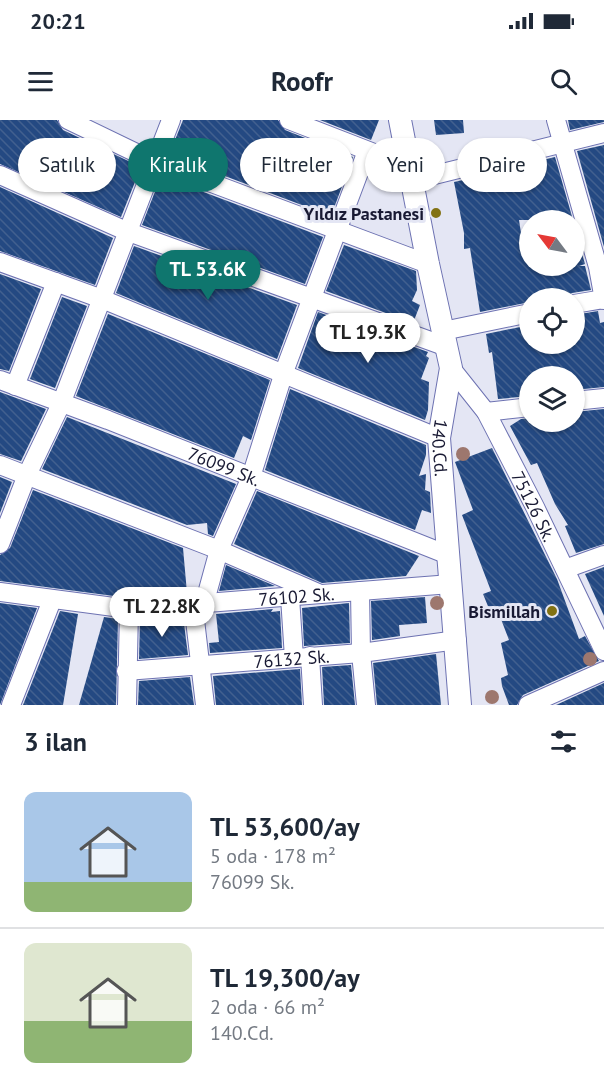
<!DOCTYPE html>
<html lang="tr">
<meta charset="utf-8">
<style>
body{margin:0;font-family:"PT Sans",sans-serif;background:#f2f2f3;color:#1f2937;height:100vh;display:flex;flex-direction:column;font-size:22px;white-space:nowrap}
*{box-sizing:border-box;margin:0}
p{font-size:20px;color:#747a83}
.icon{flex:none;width:33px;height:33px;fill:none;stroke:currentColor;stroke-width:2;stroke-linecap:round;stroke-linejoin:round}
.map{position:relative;height:585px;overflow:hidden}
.panel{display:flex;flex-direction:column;background:#fff;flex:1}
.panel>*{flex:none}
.banner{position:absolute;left:18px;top:18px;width:568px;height:54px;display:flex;gap:12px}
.needle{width:39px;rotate:302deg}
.tools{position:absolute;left:519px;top:90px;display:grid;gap:12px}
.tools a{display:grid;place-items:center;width:66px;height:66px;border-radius:50%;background:#fff;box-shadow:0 2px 4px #0004;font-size:30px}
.price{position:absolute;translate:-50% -51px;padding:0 14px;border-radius:21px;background:#fff;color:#222;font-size:20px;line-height:39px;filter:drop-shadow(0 2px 3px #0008)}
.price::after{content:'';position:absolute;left:50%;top:36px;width:18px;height:14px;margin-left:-9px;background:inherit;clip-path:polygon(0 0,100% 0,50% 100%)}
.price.on{background:#0f766e;color:#fff}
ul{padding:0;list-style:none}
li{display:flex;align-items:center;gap:18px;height:150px;padding:0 24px}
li+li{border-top:2px solid #e0e1e3}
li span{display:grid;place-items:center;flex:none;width:168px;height:120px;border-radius:12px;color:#555}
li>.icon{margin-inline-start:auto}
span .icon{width:72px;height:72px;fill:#fffc;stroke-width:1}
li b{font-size:26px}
h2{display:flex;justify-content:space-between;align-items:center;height:72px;padding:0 24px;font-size:26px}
.tag{padding:0 21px;border-radius:27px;background:#fff;box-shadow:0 2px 4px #0004;font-size:21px;line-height:54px}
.tag.on{background:#0f766e;color:#fff}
.status{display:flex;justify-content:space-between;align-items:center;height:42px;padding:0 30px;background:#fff;direction:ltr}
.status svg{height:16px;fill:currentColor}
header{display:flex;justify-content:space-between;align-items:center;height:78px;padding:0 24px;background:#fff;font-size:27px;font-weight:600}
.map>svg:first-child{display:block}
</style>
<div class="status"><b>20:21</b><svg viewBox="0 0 49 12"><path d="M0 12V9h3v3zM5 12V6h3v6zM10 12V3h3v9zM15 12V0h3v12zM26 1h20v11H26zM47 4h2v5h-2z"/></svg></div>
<header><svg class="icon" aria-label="menu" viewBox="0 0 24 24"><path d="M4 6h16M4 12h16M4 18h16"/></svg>Roofr<svg class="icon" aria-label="search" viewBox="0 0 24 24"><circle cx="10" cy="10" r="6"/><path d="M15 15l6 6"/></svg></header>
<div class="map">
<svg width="604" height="585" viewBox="0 0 604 585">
<defs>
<pattern id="building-back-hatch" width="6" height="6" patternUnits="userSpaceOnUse" patternTransform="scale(1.5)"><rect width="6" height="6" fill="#244982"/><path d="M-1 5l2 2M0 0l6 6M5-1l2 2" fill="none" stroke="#42608f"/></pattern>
</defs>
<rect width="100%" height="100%" fill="#e4e6f4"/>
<g fill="url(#building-back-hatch)">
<polygon points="0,0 57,0 63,10 141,47 121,97 0,44"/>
<polygon points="183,0 278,0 285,10 353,37 331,96 169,35"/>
<polygon points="320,0 379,0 371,20"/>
<polygon points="434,0 463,0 464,13 436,15"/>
<polygon points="568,0 604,0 604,2 570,10"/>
<polygon points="604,25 604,127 577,31"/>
<polygon points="555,37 573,100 519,100 525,139 530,138 530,146 574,146 574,106 585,144 579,146 585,146 591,170 572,173 564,178 530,178 530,182 480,192 470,128 464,129 464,113 454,62 514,49 514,47"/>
<polygon points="161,56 323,117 305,164 142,105"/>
<polygon points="0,67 113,118 95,165 0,131"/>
<polygon points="344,125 416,151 417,170 412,181 420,185 413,203 326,171"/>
<polygon points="134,126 297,185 277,239 116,173"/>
<polygon points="0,154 41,169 9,251 0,249"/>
<polygon points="62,177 87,186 55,268 30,259"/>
<polygon points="598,191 600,203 604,202 604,267 574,270 574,256 530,256 530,276 498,279 492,232 489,233 486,214 530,205 530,224 574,224 574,195"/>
<polygon points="318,192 428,232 426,236 429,238 421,259 429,262 428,290 425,300 298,248"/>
<polygon points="108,194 270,260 251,320 243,316 234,338 76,276"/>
<polygon points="290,269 426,325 426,335 419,356 426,354 425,370 430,372 431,393 422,390 415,410 265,350"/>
<polygon points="0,272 46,289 21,341 0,334"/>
<polygon points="604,289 604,424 576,433 565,406 568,405 555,384 537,343 531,345 510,306 521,299 530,298 530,302 574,302 574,292"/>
<polygon points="67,297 236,364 213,416 208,414 207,403 187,405 42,349"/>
<polygon points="492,328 557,459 579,519 585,516 599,541 523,575 517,585 509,585 502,566 501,558 508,555 501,523 509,520 499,494 492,496 483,474 491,471 462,395 473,390 455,342"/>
<polygon points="0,357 12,362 0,393"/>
<polygon points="33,370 183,428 187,473 129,478 0,461 0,435 10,428"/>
<polygon points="257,371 419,436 406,456 322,463 234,424"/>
<polygon points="226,445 275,466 219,471"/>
<polygon points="604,447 604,496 585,454"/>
<polygon points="425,477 427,503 399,505 400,516 372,520 371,481"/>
<polygon points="0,483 37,488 0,585"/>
<polygon points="349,483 350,523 304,526 302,488"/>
<polygon points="273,489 271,492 280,491 282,528 210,533 209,523 219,522 216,494"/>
<polygon points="60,491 78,494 63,585 23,585"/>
<polygon points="183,496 188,535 139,539 140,499"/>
<polygon points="104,497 118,499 116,585 79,585"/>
<polygon points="436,534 441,585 377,585 373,543"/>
<polygon points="351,545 355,585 324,585 322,547"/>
<polygon points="300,549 302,585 216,585 213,556"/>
<polygon points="190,557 194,585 138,585 139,561"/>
<polygon points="604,563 604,585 556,585"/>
</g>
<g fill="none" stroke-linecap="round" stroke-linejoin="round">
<defs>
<g id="minor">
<polyline points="68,0 153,41 428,144"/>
<polyline points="289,0 410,47"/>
<polyline points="556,0 598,147 604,180"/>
<polyline points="0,55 126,111 447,227"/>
<polyline points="414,60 604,13"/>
<polyline points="0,142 102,179 439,318"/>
<polyline points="574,184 604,179"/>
<polyline points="443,211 530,193"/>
<path id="s1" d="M451,248L486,292L535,387L604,531"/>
<path id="s2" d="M0,260L108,300L448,435"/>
<polyline points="15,266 56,162"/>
<polyline points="574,281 604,278"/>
<polyline points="486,292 530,287"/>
<polyline points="0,345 219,430 318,473"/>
<polyline points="0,424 27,355 61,284 171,0"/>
<polyline points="565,449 604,435"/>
<polyline points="360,471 361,533 366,585"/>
<path id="s3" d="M0,472L129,489L451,464"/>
<polyline points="290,477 294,538"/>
<polyline points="205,481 219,430 251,357 284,252 367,31"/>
<polyline points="193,483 205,585"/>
<polyline points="310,536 313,585"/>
<path id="s4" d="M126,551L361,533L457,520"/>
<polyline points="11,585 52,480"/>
<polyline points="127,585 129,489"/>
<polyline points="528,585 604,551"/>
</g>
<g id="tertiary">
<path id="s5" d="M400,0L428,144L451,248L439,318L460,585"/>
</g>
</defs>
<use href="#minor" stroke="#6d72b2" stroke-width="20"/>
<use href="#tertiary" stroke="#6d72b2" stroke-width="24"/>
<use href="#minor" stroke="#fff" stroke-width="18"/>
<use href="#tertiary" stroke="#fff" stroke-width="22"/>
</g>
<g fill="#9d776e">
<circle cx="463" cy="334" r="7"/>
<circle cx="437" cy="483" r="7"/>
<circle cx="590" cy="539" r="7"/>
<circle cx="492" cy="577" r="7"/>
</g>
<g fill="#827213" stroke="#e4e6f4" stroke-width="2">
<circle cx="436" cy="93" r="6"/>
<circle cx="552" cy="491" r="6"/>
</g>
<g text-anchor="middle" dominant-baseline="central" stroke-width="6" stroke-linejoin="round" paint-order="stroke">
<g font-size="18" font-weight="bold" fill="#181933" stroke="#e4e6f4" text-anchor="end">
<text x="424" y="93">Yıldız Pastanesi</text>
<text x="540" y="491">Bismillah</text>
</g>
<g font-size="18" fill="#181933" stroke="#e4e6f4">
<text stroke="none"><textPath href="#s5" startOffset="334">140.Cd.</textPath></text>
<text stroke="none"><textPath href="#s2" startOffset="240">76099 Sk.</textPath></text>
<text stroke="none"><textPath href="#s1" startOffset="162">75126 Sk.</textPath></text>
<text stroke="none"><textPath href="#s3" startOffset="298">76102 Sk.</textPath></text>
<text stroke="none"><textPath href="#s4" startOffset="166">76132 Sk.</textPath></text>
</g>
</g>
</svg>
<div class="tools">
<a><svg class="needle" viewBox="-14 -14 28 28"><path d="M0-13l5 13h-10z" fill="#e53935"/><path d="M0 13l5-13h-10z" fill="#747a83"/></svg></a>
<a><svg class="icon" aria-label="locate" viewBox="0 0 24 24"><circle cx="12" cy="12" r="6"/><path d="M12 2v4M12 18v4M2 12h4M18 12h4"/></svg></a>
<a><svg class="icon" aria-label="layers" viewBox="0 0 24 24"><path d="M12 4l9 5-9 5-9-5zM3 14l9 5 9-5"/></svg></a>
</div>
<b class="price on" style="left:208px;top:181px">TL 53.6K</b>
<b class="price" style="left:368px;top:244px">TL 19.3K</b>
<b class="price" style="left:162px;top:518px">TL 22.8K</b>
<div class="banner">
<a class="tag">Satılık</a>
<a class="tag on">Kiralık</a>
<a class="tag">Filtreler</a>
<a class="tag">Yeni</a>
<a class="tag">Daire</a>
</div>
</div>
<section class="panel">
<h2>3 ilan<svg class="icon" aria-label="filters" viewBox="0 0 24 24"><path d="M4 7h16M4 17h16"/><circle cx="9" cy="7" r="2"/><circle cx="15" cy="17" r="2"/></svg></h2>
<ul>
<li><span style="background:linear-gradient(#a9c7e8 75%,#8fb573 0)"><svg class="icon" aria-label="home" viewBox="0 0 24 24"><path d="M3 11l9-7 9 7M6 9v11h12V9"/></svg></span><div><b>TL 53,600/ay</b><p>5 oda · 178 m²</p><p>76099 Sk.</p></div></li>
<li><span style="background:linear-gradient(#dfe7d0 65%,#8fb573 0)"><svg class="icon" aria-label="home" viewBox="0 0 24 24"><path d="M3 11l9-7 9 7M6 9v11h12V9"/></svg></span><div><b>TL 19,300/ay</b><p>2 oda · 66 m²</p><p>140.Cd.</p></div></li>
</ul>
</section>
